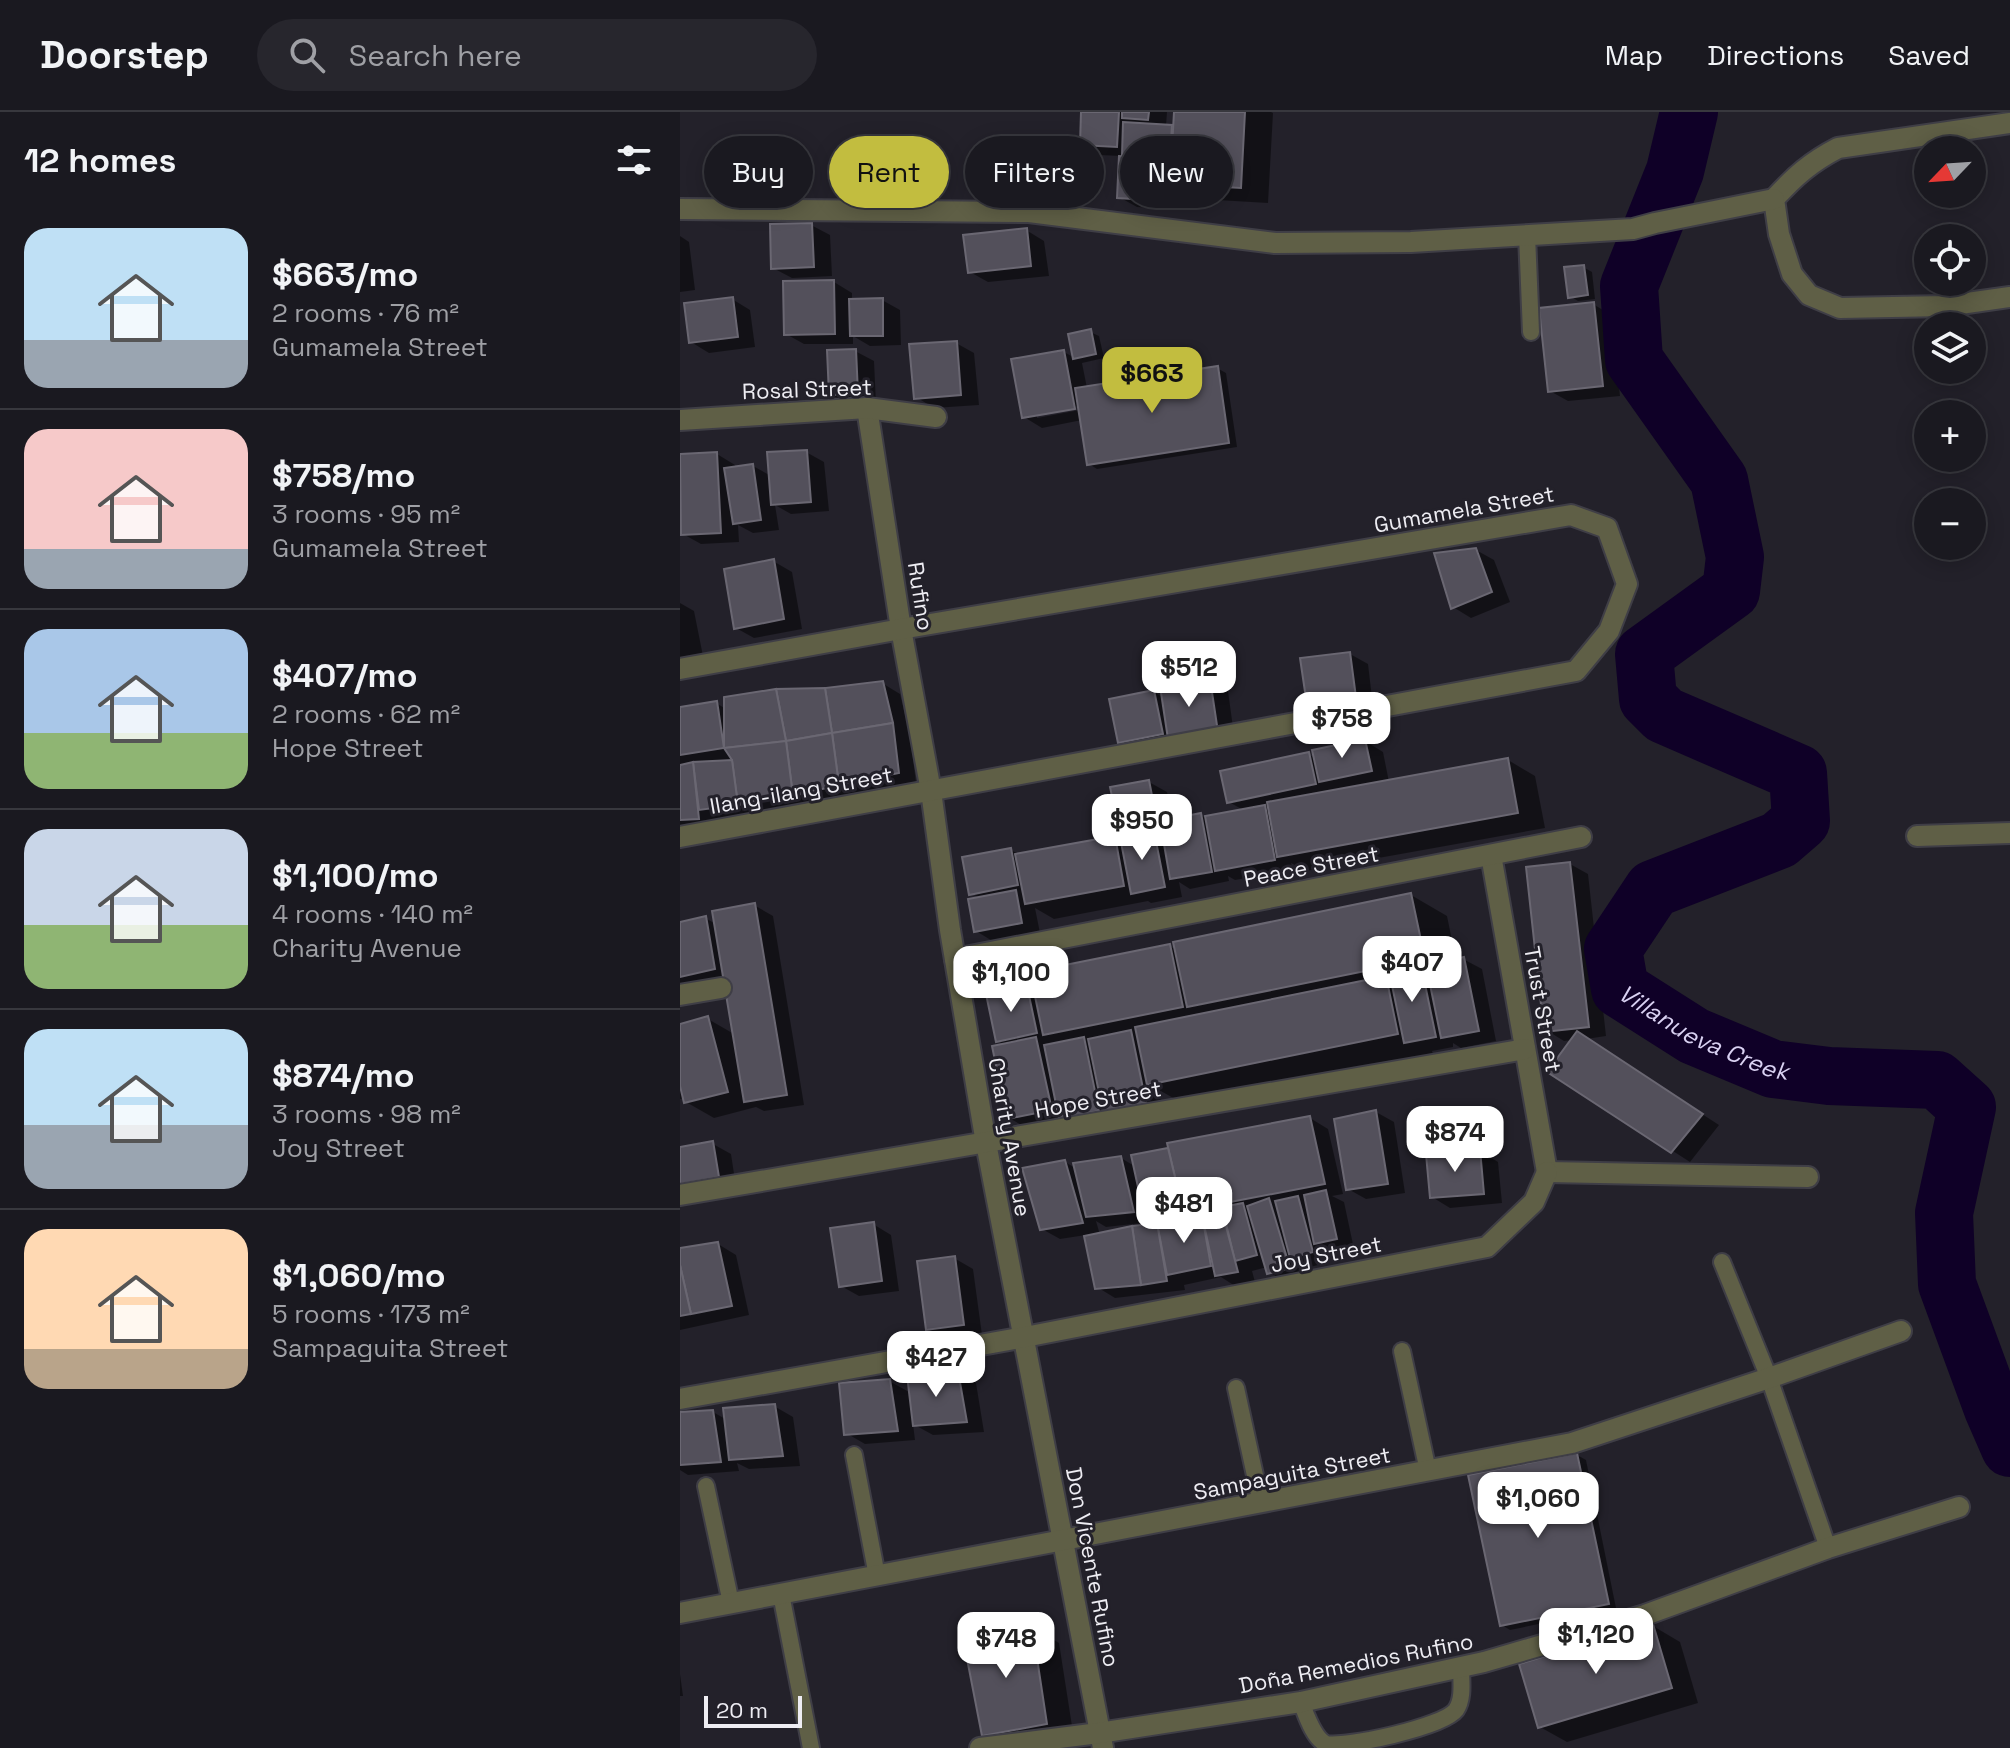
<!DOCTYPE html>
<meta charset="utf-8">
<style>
body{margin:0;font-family:"Space Grotesk",sans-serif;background:#27262d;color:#f1f3f6;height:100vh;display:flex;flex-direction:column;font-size:30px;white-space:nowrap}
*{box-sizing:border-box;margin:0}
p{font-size:26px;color:#9fa0a5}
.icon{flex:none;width:44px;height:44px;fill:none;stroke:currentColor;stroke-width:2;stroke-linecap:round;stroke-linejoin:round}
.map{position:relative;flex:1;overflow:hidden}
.details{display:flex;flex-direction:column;background:#1a1920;width:680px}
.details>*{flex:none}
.top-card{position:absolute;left:24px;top:24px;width:760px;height:72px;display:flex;gap:16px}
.needle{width:52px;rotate:245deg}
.controls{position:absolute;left:1234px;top:24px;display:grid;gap:16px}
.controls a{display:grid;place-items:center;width:72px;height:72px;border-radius:50%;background:#1a1920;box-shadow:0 4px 20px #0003,0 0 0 2px #38383e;font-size:40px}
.scale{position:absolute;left:24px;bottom:20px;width:98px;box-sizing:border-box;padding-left:8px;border:4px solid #eeedf3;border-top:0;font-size:22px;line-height:28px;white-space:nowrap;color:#eeedf3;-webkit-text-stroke:6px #23212a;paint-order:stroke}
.price{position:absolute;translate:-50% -68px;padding:0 18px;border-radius:16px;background:#fff;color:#222;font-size:26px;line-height:52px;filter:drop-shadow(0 2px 4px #0008)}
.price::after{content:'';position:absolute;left:50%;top:48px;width:24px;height:18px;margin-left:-12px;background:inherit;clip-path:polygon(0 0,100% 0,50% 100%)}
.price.on{background:#c2bd3f;color:#111}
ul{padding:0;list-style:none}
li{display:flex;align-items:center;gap:24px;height:200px;padding:0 24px}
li+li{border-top:2px solid #38383e}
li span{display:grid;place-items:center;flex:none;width:224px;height:160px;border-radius:24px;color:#555}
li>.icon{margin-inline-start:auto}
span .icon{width:96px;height:96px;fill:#fffc;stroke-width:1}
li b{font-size:34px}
h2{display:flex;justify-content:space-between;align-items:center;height:96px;padding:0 24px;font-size:34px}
.pill{padding:0 28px;border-radius:36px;background:#1a1920;box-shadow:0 4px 20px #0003,0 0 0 2px #38383e;font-size:28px;line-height:72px}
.pill.on{background:#c2bd3f;color:#111}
header{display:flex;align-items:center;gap:48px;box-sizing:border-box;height:112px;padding:0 40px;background:#1a1920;border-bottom:2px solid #38383e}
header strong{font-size:38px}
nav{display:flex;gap:44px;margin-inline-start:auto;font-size:28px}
.search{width:560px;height:72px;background:#27262d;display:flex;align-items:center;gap:20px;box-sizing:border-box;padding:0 28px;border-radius:44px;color:#9fa0a5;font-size:30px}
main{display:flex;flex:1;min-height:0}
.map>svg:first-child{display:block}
</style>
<header>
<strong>Doorstep</strong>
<div class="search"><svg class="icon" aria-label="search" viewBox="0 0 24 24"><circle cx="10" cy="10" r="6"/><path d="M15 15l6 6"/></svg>Search here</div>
<nav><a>Map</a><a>Directions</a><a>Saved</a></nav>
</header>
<main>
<section class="details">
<h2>12 homes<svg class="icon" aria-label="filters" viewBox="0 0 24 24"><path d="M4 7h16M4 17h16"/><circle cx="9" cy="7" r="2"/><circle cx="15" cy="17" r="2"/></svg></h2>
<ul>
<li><span style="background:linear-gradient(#bfe0f5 70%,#9aa5b1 0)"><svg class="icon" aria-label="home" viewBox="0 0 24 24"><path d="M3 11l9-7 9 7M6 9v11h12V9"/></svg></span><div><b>$663/mo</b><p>2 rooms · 76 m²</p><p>Gumamela Street</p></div></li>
<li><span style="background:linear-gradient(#f6c9c9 75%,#9aa5b1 0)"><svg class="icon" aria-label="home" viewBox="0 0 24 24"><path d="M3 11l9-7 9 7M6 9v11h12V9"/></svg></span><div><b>$758/mo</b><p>3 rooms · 95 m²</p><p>Gumamela Street</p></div></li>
<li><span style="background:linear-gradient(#a9c7e8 65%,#8fb573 0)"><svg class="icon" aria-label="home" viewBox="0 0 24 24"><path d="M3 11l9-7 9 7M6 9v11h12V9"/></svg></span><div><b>$407/mo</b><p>2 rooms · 62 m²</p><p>Hope Street</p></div></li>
<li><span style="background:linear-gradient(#c9d6e8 60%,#8fb573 0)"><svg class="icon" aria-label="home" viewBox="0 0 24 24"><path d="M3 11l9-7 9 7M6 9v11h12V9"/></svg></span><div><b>$1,100/mo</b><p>4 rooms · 140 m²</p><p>Charity Avenue</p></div></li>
<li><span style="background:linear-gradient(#bfe0f5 60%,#9aa5b1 0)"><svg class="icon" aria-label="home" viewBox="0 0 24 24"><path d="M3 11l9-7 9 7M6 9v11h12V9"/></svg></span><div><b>$874/mo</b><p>3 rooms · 98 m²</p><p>Joy Street</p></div></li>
<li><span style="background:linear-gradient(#ffd9b3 75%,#b9a48a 0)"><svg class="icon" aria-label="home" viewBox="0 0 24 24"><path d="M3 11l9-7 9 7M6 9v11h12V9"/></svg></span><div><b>$1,060/mo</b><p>5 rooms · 173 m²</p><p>Sampaguita Street</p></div></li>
</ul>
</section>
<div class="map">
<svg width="1330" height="1636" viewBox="0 0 1330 1636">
<rect width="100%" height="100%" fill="#23212a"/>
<g fill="#0007" fill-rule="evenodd">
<polygon points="403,0 487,0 486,14 495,17 496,0 591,0 593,1 588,91 520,87 504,78 503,98 457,95 439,85 441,44 420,43 402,32"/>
<polygon points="131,113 150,123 152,164 112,166 93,156"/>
<polygon points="346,118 364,129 369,164 308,170 290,160"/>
<polygon points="0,124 9,130 15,178 0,180"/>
<polygon points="903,155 912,160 915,187 898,189 890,184"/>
<polygon points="154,170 172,181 172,188 202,188 220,198 221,233 190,234 173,224 173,232 124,232 106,222"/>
<polygon points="52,187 70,198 75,235 29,241 11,230"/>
<polygon points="913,192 931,203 940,284 888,289 870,279"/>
<path d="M410,220L419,224L424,246L402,251L407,276L537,256L546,261L557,335L417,357L409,352L402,308L362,316L344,305L384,240L395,246ZM404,293L405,297L357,306V302Z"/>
<polygon points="276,231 294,241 299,293 254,296 236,285"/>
<polygon points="175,239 194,249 196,292 169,292 150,282"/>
<polygon points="126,340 144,350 149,399 111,402 95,393 99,418 73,421 58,413 59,430 21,432 3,422 0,388 0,344 37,342 55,353 55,357 73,354 91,364"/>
<polygon points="796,438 814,448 830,490 791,506 773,495"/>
<polygon points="93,449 112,460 122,517 74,526 56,516"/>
<polygon points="0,491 14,499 23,544 0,549"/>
<polygon points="670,542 688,552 694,603 648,609"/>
<polygon points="530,569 548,579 555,630 458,640 440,630 474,580 484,586"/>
<polygon points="202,571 220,582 230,623 236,671 132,693 35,708 36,716 0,719 0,655 3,654 0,653 0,597 36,591 46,597 145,578"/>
<polygon points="685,629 703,640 709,670 828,648 855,664 865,716 626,759 611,751 613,758 555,768 548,764 549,769 510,777 499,770 502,785 471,791 468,789 374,807 355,796 360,821 314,830 296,819 301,787 291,781 331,738 340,743 434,726 444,731 450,725 441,720 469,670 487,680 493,709 521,703 525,706 565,699 549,690 628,642 636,647"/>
<polygon points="890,752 908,762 926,924 906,927 1039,1013 1010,1050 870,960 893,928 884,929 866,918"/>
<polygon points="731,783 767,804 776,848 783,847 802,857 816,929 781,936 773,931 773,935 752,939 753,942 504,992 479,978 483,1001 347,1016 329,1006 325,933 318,929 347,876 356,881 489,834 497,838"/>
<polygon points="74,793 93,804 124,993 84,999 76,995 34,1006 6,990 5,986 0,987 0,914 28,907 54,922 45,868 0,878 0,812 25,806 36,812"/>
<polygon points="696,1000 714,1010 725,1081 686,1087 668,1077"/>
<path d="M630,1006L648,1017L663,1082L652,1084L664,1090L674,1137L654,1141L647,1137L650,1150L630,1155L623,1151L627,1166L607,1171L589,1160L587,1155L572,1159L575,1170L555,1174L541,1165L504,1173L505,1178L435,1186L417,1175L406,1123L380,1127L362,1117L385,1050L397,1057L441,1046L456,1055L454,1044ZM468,1098L483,1107L511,1101L518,1105L420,1123L416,1109L426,1115L471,1110Z"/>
<polygon points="33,1032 51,1042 56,1075 0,1074 0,1037"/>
<polygon points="800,1039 818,1050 822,1091 770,1096 752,1085"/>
<polygon points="193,1112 211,1123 219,1179 179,1184 161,1174"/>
<polygon points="38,1132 56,1143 69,1203 0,1218 0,1139"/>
<polygon points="274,1146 293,1157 302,1223 266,1227 248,1217"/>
<polygon points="277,1261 296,1271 304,1320 253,1323 233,1312 235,1328 185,1332 166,1321 209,1269 231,1281"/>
<polygon points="94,1294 113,1305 120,1354 69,1357 57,1351 59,1359 8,1363 0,1358 0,1302 33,1300 47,1308"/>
<polygon points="897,1343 906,1348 936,1496 830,1518 822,1513"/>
<polygon points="973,1514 1000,1530 1018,1591 887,1630 860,1615"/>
<polygon points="352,1515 379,1531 394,1627 326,1636 304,1623"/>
<polygon points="0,1562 3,1584 0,1584"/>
</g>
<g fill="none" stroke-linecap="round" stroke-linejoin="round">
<path stroke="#0f0027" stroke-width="58" id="s1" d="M1009,0L995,59L949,174L954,248L1039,368L1055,445L1051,479L964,542L968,587L984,603L1118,661L1121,709L1099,728L973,777L933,837L940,877L1014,924L1093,957L1149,964L1257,968L1287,995L1264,1101L1267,1172L1313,1297L1330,1336"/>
</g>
<g fill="#53505b" stroke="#6a6772" stroke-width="2">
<polygon points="401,0 439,0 437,35 400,33"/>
<polygon points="442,0 469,0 468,8 442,6"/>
<polygon points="494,0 565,0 561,76 490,72"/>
<polygon points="443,10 492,13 490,45 442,43"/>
<polygon points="439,44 488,47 486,89 437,86"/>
<polygon points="132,111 134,155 91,157 90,112"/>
<polygon points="347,116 351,154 288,161 283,123"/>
<polygon points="904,153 908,183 888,186 884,155"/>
<polygon points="154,168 155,222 104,223 103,169"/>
<polygon points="53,185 58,225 9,231 4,191"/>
<polygon points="203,186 203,224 170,224 169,187"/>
<polygon points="914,190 923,274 868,280 859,196"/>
<polygon points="411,217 416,242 393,247 388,222"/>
<polygon points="277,229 281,283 234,287 229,232"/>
<polygon points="176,237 178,282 149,283 147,238"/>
<polygon points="384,238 395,297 342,306 331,247"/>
<polygon points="538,254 549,331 407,353 395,276"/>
<polygon points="127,338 131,390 91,393 87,340"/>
<polygon points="37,340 41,421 1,423 0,342"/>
<polygon points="73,352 81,408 53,412 44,356"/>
<polygon points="796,436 812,480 771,497 754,441"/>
<polygon points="94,447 104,507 54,517 44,457"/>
<polygon points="670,540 677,593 628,600 620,546"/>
<polygon points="530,567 538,620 488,627 480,574"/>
<polygon points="203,569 213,611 152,621 145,576"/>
<polygon points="145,576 152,621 106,629 96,577"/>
<polygon points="96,577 106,629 44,636 44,585"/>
<polygon points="474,578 483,622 438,631 429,587"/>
<polygon points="37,589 44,636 0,643 0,595"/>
<polygon points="213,611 219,661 159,673 152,621"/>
<polygon points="152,621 159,673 113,684 106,629"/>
<polygon points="685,627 692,659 639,670 632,638"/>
<polygon points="106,629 113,684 58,693 52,648 44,636"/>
<polygon points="629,640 636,672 547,691 540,659"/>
<polygon points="828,646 838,701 597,745 587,690"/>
<polygon points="52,648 58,693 19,698 13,650"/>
<polygon points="13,650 19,707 0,708 0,653"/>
<polygon points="469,668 478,715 440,722 430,675"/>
<polygon points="585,693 595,748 535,759 525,704"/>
<polygon points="521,701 532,760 490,767 480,709"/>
<polygon points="474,719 485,775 451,782 440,725"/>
<polygon points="435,724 444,774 345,792 335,742"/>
<polygon points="331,736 338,773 289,783 282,745"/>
<polygon points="890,750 909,915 864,920 846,755"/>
<polygon points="336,778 342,811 294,820 288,787"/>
<polygon points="731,781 745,847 507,895 493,830"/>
<polygon points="75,791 107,983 64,990 32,799"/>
<polygon points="26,804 35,857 0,865 0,810"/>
<polygon points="490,832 503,895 363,923 350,860"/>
<polygon points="784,845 799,919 761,926 746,853"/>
<polygon points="741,853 756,925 724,931 709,859"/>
<polygon points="706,864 718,922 467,973 455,915"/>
<polygon points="347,874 357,921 316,930 306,882"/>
<polygon points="28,904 48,980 4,991 0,974 0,912"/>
<polygon points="451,918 466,991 423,1000 408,927"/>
<polygon points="897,919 1023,1002 991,1041 867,960"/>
<polygon points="356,925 372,998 327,1007 312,934"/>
<polygon points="404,925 419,999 379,1007 364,933"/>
<polygon points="696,998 708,1072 666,1078 654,1007"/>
<polygon points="630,1004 645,1072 503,1099 487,1031"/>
<polygon points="33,1029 39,1065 0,1072 0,1035"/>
<polygon points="488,1036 501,1090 463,1098 451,1043"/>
<polygon points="800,1037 804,1082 750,1086 746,1042"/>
<polygon points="441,1044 454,1100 406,1105 393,1051"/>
<polygon points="385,1048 403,1111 360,1118 342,1056"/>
<polygon points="646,1078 657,1127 634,1132 624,1083"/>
<polygon points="618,1084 633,1140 610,1146 595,1089"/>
<polygon points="589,1086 610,1156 587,1162 567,1094"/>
<polygon points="563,1091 577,1143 555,1149 542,1095"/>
<polygon points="542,1099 558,1160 535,1164 522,1103"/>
<polygon points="522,1103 531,1154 487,1163 477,1111"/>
<polygon points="194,1110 202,1169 159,1175 150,1116"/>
<polygon points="477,1111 487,1169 461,1173 452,1114"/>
<polygon points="452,1114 461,1173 415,1177 404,1124"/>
<polygon points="38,1130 52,1194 11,1202 0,1153 0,1136"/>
<polygon points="275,1144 284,1213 246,1218 237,1149"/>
<polygon points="0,1153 11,1202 0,1204"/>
<polygon points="278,1259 287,1310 233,1314 227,1263"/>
<polygon points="210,1267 218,1319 164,1323 159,1271"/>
<polygon points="95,1292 103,1344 49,1348 43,1296"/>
<polygon points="33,1298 41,1350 0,1353 0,1300"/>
<polygon points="897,1341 929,1492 820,1514 788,1363"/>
<polygon points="973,1512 992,1576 858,1616 839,1552"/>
<polygon points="352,1513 367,1612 302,1624 283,1526"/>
</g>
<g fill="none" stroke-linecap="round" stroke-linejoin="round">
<defs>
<g id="service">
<polyline points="847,123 851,220"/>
<polyline points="1042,1150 1089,1266 1148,1436"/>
<polyline points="722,1239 748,1359"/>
<polyline points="556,1276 581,1391"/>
<polyline points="174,1343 197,1464"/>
<polyline points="26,1374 51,1491"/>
<polyline points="101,1482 131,1636"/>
<path d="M621,1590C626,1602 633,1626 646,1632C666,1636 763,1615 776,1598C784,1586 781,1569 781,1555"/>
</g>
<g id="minor">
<path d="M1330,11L1158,36C1131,50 1115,64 1094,87L1099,122L1112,162L1129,183L1160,196L1266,194L1330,185"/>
<polyline points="0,97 349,100 595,131 731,130 953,117 975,111 1094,87"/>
<polyline points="187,296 221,517 251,679 270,818 306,1031 423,1636"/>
<polyline points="0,308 187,296 256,305"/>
<polyline points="0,557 221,517 891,403 927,416 947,472 929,519 896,559 0,725"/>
<polyline points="1237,724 1330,721"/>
<polyline points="811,743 867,1060"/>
<polyline points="275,847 901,725"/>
<polyline points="0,883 41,876"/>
<polyline points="867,1060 1128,1065"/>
<polyline points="0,1083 845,937"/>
<polyline points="0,1287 345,1225 807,1135 854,1090 867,1060"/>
<polyline points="0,1501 892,1331 1089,1266 1221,1219"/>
<polyline points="300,1636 419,1621 621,1590 804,1550 965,1503 1148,1436 1279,1395"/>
</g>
</defs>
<use href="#service" stroke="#3f3e46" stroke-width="20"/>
<use href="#minor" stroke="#3f3e46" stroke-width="24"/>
<use href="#service" stroke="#5f5f46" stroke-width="16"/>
<use href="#minor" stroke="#5f5f46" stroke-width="20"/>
</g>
<g text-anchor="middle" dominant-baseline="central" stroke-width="6" stroke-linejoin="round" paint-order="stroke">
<g font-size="22" fill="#eeedf3" stroke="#23212a">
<text transform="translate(127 277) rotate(-2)">Rosal Street</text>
<text transform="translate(784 397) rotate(-10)">Gumamela Street</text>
<text transform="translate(241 484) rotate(81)">Rufino</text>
<text transform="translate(121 678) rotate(-10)">Ilang-ilang Street</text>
<text transform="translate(631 754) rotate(-11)">Peace Street</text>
<text transform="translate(863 897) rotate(80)">Trust Street</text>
<text transform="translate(418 987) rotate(-10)">Hope Street</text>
<text transform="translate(330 1025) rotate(80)">Charity Avenue</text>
<text transform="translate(646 1142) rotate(-11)">Joy Street</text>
<text transform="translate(612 1361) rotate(-11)">Sampaguita Street</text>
<text transform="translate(413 1455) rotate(79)">Don Vicente Rufino</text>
<text transform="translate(676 1551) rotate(-11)">Doña Remedios Rufino</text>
</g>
<g font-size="24" font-style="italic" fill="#d9d1f2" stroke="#23212a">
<text stroke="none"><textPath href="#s1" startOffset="1260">Villanueva Creek</textPath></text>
</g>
</g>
</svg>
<div class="controls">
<a><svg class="needle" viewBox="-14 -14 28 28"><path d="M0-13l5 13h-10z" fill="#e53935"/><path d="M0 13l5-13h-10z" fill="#9fa0a5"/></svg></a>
<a><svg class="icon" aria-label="locate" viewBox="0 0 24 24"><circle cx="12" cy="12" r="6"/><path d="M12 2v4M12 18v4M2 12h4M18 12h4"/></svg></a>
<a><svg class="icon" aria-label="layers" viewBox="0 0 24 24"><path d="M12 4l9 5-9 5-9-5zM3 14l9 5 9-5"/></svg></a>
<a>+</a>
<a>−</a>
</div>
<div class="scale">20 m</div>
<b class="price on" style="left:472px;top:303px">$663</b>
<b class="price" style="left:509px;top:597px">$512</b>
<b class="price" style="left:662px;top:648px">$758</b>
<b class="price" style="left:462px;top:750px">$950</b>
<b class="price" style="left:732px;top:892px">$407</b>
<b class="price" style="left:331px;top:902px">$1,100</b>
<b class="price" style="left:775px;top:1062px">$874</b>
<b class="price" style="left:504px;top:1133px">$481</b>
<b class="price" style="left:256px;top:1287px">$427</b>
<b class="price" style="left:858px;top:1428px">$1,060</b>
<b class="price" style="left:916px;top:1564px">$1,120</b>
<b class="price" style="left:326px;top:1568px">$748</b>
<div class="top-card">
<a class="pill">Buy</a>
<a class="pill on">Rent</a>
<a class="pill">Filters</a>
<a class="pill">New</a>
</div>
</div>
</main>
